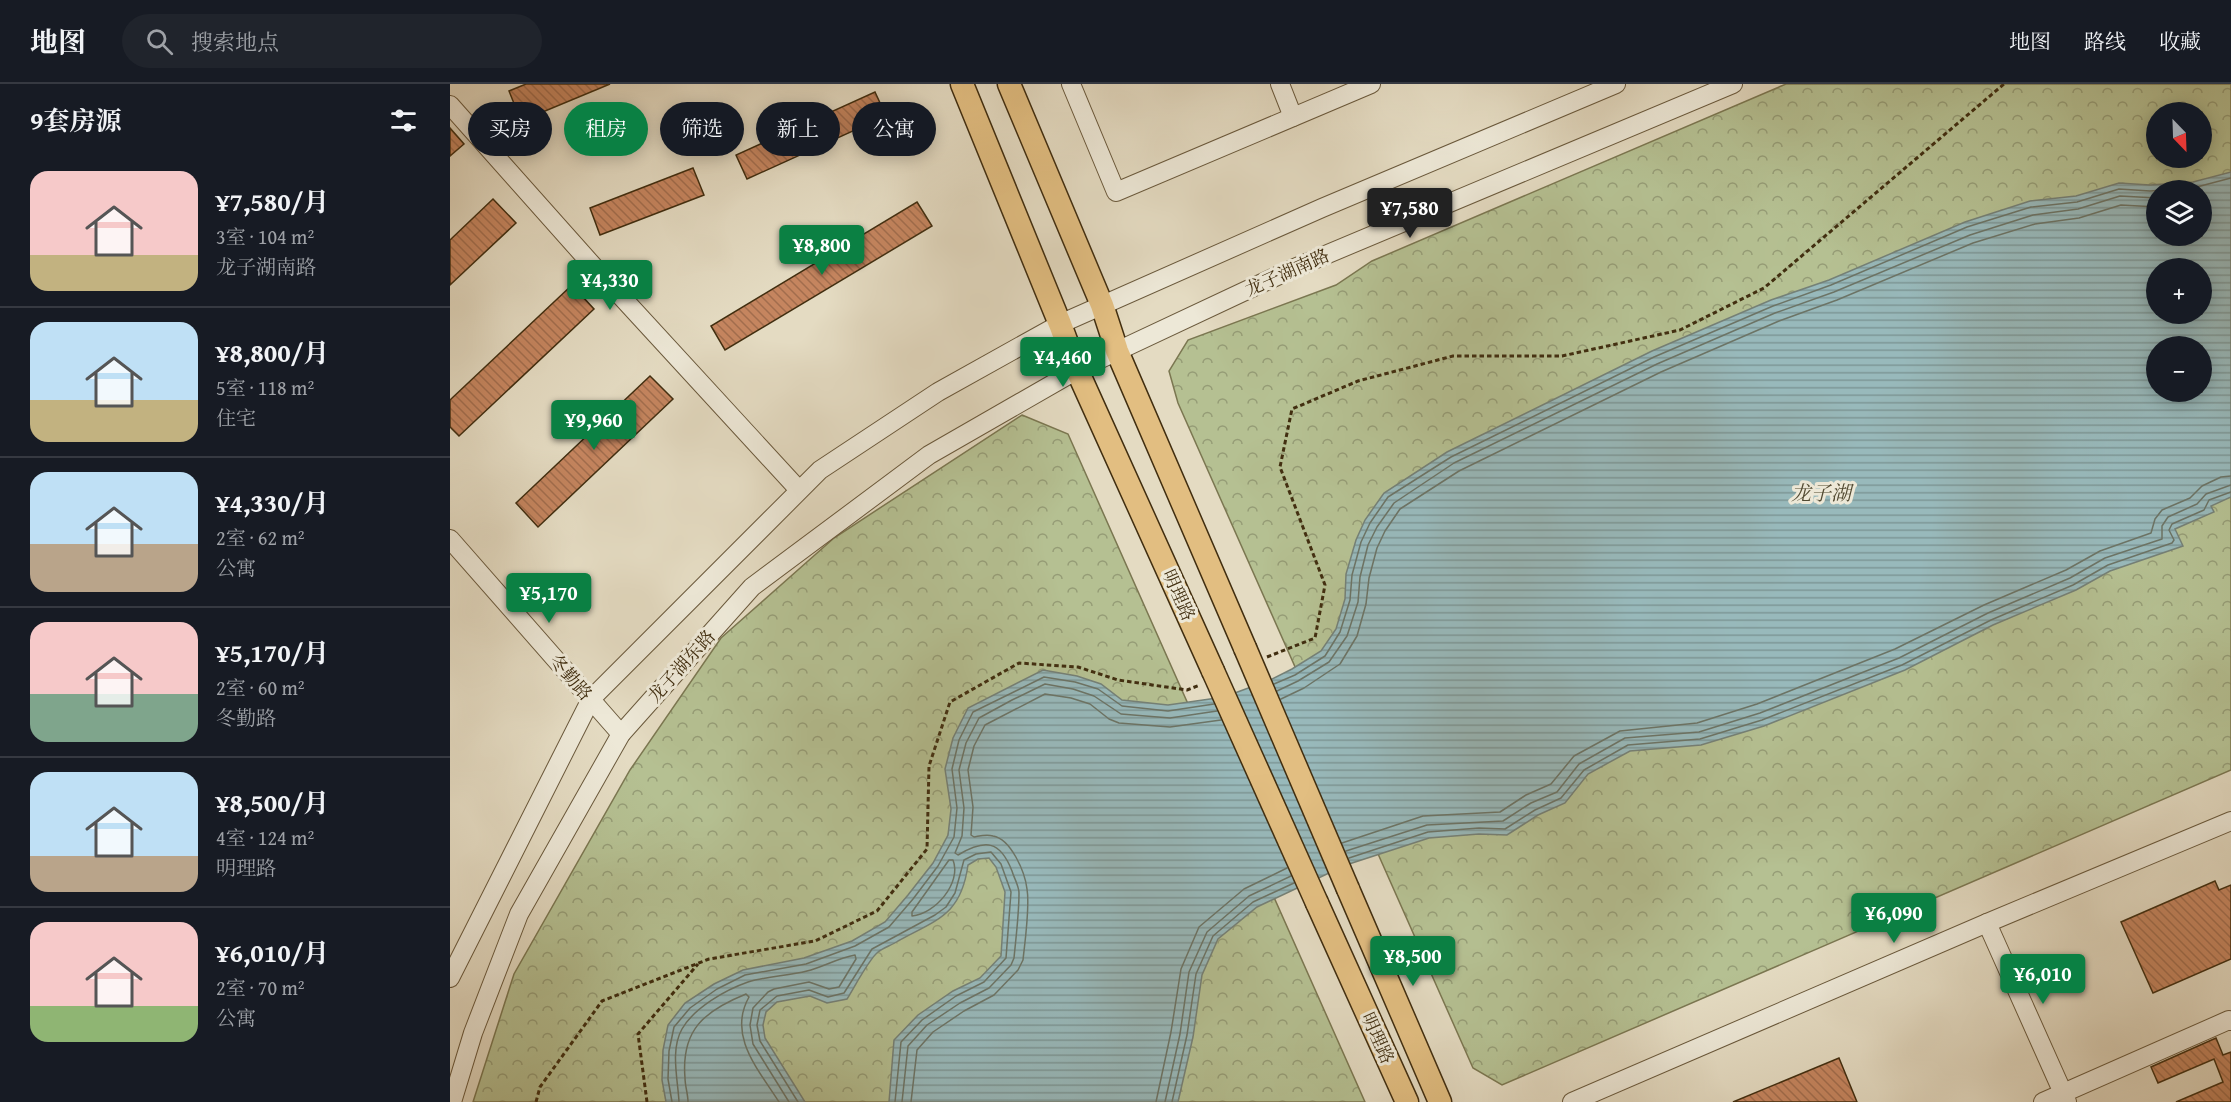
<!DOCTYPE html>
<html lang="zh">
<meta charset="utf-8">
<style>
body{margin:0;font-family:"Gentium Book Plus","Noto Serif SC",serif;background:#20242c;color:#f1f3f6;height:100vh;display:flex;flex-direction:column;font-size:22px;white-space:nowrap}
*{box-sizing:border-box;margin:0}
p{font-size:20px;color:#9ea1a6}
.icon{flex:none;width:33px;height:33px;fill:none;stroke:currentColor;stroke-width:2;stroke-linecap:round;stroke-linejoin:round}
.map{position:relative;flex:1;overflow:hidden}
.side{display:flex;flex-direction:column;background:#171b24;width:450px}
.side>*{flex:none}
.top-card{position:absolute;left:18px;top:18px;width:570px;height:54px;display:flex;gap:12px}
.needle{width:39px;rotate:157deg}
.fabs{position:absolute;left:1696px;top:18px;display:grid;gap:12px}
.fabs a{display:grid;place-items:center;width:66px;height:66px;border-radius:50%;background:#171b24;box-shadow:0 3px 15px #0003;font-size:30px}
.price{position:absolute;translate:-50% -51px;padding:0 14px;border-radius:6px;background:#0b8043;color:#fff;font-size:20px;line-height:39px;filter:drop-shadow(0 2px 3px #0008)}
.price::after{content:'';position:absolute;left:50%;top:36px;width:18px;height:14px;margin-left:-9px;background:inherit;clip-path:polygon(0 0,100% 0,50% 100%)}
.price.current{background:#222;color:#fff}
ul{padding:0;list-style:none}
li{display:flex;align-items:center;gap:18px;height:150px;padding:0 30px}
li+li{border-top:2px solid #363941}
li span{display:grid;place-items:center;flex:none;width:168px;height:120px;border-radius:18px;color:#555}
li>.icon{margin-inline-start:auto}
span .icon{width:72px;height:72px;fill:#fffc;stroke-width:1}
li b{font-size:26px}
h2{display:flex;justify-content:space-between;align-items:center;height:72px;padding:0 30px;font-size:26px}
.pill{padding:0 21px;border-radius:27px;background:#171b24;box-shadow:0 3px 15px #0003;font-size:21px;line-height:54px}
.pill.current{background:#0b8043;color:#fff}
header{display:flex;align-items:center;gap:36px;box-sizing:border-box;height:84px;padding:0 30px;background:#171b24;border-bottom:2px solid #363941}
header strong{font-size:28px}
nav{display:flex;gap:33px;margin-inline-start:auto;font-size:21px}
.search{width:420px;height:54px;background:#20242c;display:flex;align-items:center;gap:15px;box-sizing:border-box;padding:0 21px;border-radius:33px;color:#9ea1a6;font-size:22px}
main{display:flex;flex:1;min-height:0}
.map>svg:first-child{display:block}
</style>
<header>
<strong>地图</strong>
<div class="search"><svg class="icon" aria-label="search" viewBox="0 0 24 24"><circle cx="10" cy="10" r="6"/><path d="M15 15l6 6"/></svg>搜索地点</div>
<nav><a>地图</a><a>路线</a><a>收藏</a></nav>
</header>
<main>
<section class="side">
<h2>9套房源<svg class="icon" aria-label="filters" viewBox="0 0 24 24"><path d="M4 7h16M4 17h16"/><circle cx="9" cy="7" r="2"/><circle cx="15" cy="17" r="2"/></svg></h2>
<ul>
<li><span style="background:linear-gradient(#f6c9c9 70%,#c2b280 0)"><svg class="icon" aria-label="home" viewBox="0 0 24 24"><path d="M3 11l9-7 9 7M6 9v11h12V9"/></svg></span><div><b>¥7,580/月</b><p>3室 · 104 m²</p><p>龙子湖南路</p></div></li>
<li><span style="background:linear-gradient(#bfe0f5 65%,#c2b280 0)"><svg class="icon" aria-label="home" viewBox="0 0 24 24"><path d="M3 11l9-7 9 7M6 9v11h12V9"/></svg></span><div><b>¥8,800/月</b><p>5室 · 118 m²</p><p>住宅</p></div></li>
<li><span style="background:linear-gradient(#bfe0f5 60%,#b9a48a 0)"><svg class="icon" aria-label="home" viewBox="0 0 24 24"><path d="M3 11l9-7 9 7M6 9v11h12V9"/></svg></span><div><b>¥4,330/月</b><p>2室 · 62 m²</p><p>公寓</p></div></li>
<li><span style="background:linear-gradient(#f6c9c9 60%,#7fa58c 0)"><svg class="icon" aria-label="home" viewBox="0 0 24 24"><path d="M3 11l9-7 9 7M6 9v11h12V9"/></svg></span><div><b>¥5,170/月</b><p>2室 · 60 m²</p><p>冬勤路</p></div></li>
<li><span style="background:linear-gradient(#bfe0f5 70%,#b9a48a 0)"><svg class="icon" aria-label="home" viewBox="0 0 24 24"><path d="M3 11l9-7 9 7M6 9v11h12V9"/></svg></span><div><b>¥8,500/月</b><p>4室 · 124 m²</p><p>明理路</p></div></li>
<li><span style="background:linear-gradient(#f6c9c9 70%,#8fb573 0)"><svg class="icon" aria-label="home" viewBox="0 0 24 24"><path d="M3 11l9-7 9 7M6 9v11h12V9"/></svg></span><div><b>¥6,010/月</b><p>2室 · 70 m²</p><p>公寓</p></div></li>
</ul>
</section>
<div class="map">
<svg width="1781" height="1018" viewBox="0 0 1781 1018">
<defs>
<pattern id="forest-crowns" width="20" height="18" patternUnits="userSpaceOnUse" patternTransform="scale(1.5)"><rect width="20" height="18" fill="#b5c092"/><path d="M2 6a3 3 0 1 1 6 0M12 15a3 3 0 1 1 6 0" fill="none" stroke="#959c76"/></pattern>
<pattern id="water-rules" width="6" height="5" patternUnits="userSpaceOnUse" patternTransform="scale(1.5)"><rect width="6" height="5" fill="#98b9bb"/><path d="M0 2.5h6" fill="none" stroke="#7e9797"/></pattern>
<pattern id="building-back-hatch" width="6" height="6" patternUnits="userSpaceOnUse" patternTransform="scale(1.5)"><rect width="6" height="6" fill="#c5855f"/><path d="M-1 5l2 2M0 0l6 6M5-1l2 2" fill="none" stroke="#a26d4d"/></pattern>
</defs>
<rect width="100%" height="100%" fill="#e4dbc2"/>
<filter id="stains"><feTurbulence type="fractalNoise" baseFrequency=".00333" numOctaves="4"/><feColorMatrix values="0 0 0 0 .2 0 0 0 0 .09 0 0 0 0 .02 0 0 0 .5 -.17"/></filter>
<radialGradient id="worn" r=".72"><stop offset=".6" stop-color="#630" stop-opacity="0"/><stop offset="1" stop-color="#630" stop-opacity=".3"/></radialGradient>
<g fill="url(#forest-crowns)" stroke="#7b7751" stroke-width="1.5" fill-rule="evenodd">
<path d="M1336,0H1781V686L1052,1001L1023,984L728,319L719,287L738,256L886,201L922,177ZM1707,28H1752V74H1707ZM1707,106H1752V152H1707ZM1707,184H1752V230H1707ZM1707,262H1752V308H1707Z"/>
<polygon points="572,331 618,350 915,1018 23,1018 64,890 180,686 271,554 384,454"/>
</g>
<path fill="url(#water-rules)" stroke="#758177" stroke-width="1.5" fill-rule="evenodd" d="M1781,88V413L1761,422L1764,428L1725,445L1733,462L1660,487L1626,506L1543,541L1455,586L1314,642L1251,661L1180,667L1138,690L1115,719L1088,731L1057,751L1029,750L979,754L896,781L807,823L768,855L752,891L743,953L728,1018H439L444,956L468,931L503,907L530,894L551,872L555,808L546,783L539,774L528,775L518,781C511,831 488,835 448,857C442,861 433,864 428,868C419,875 404,904 397,915L377,919L360,912L327,918L316,928L313,941L315,954L355,1018H216L212,996L213,966L218,941L235,919L264,900L293,886L354,874L402,857L435,838L458,811L483,779L498,751L501,725L495,685L503,654L518,624L593,586L627,592L651,600L672,616L718,621L774,613L820,596L842,585L871,567L886,545L895,515L896,490L906,456L915,436L934,409L997,368L1202,267L1321,216L1379,196L1515,138L1580,117L1626,112L1669,99L1700,101L1743,98ZM1707,106H1752V152H1707ZM1707,184H1752V230H1707ZM1707,262H1752V308H1707Z"/>
<g fill="none" stroke-linecap="round" stroke-linejoin="round">
<g stroke="#6c7466" stroke-width="1.5">
<polyline points="824,600 845,591 875,572 890,548 900,516 902,491 911,458 920,439 938,413 1001,373 1204,273 1323,222 1381,201 1517,143 1581,123 1627,118 1669,105 1700,107 1743,104 1781,94"/>
<polyline points="827,607 848,597 879,578 897,552 908,518 910,493 918,461 927,443 944,419 1004,379 1207,280 1325,229 1384,208 1520,151 1583,131 1628,125 1670,112 1707,114"/>
<polyline points="831,615 854,604 890,580 907,552 916,520 919,494 927,464 935,447 950,425 1009,387 1211,288 1329,237 1387,216 1523,159 1585,140 1629,134 1671,121 1707,123"/>
<polyline points="892,759 973,732 1050,728 1076,711 1101,700 1124,672 1170,647 1247,639 1307,620 1445,565 1534,521 1616,486 1650,467 1701,449 1705,435 1712,426 1740,414 1752,402 1771,393 1781,392"/>
<polyline points="896,767 977,741 1053,737 1081,719 1107,708 1129,680 1175,654 1249,648 1310,629 1449,574 1538,529 1620,494 1655,474 1712,455 1712,442 1718,433 1747,420 1756,410 1781,401"/>
<polyline points="899,774 978,748 1029,744 1055,745 1085,726 1111,714 1134,686 1178,661 1250,655 1312,636 1452,581 1541,536 1623,501 1658,481 1722,459 1724,456 1719,446 1722,440 1754,426 1759,416 1781,408"/>
<path d="M499,776H503C512,799 485,830 462,832V828Z"/>
<polyline points="222,1018 218,995 219,967 224,943 240,924 267,905 295,891 356,880 405,862 439,843 463,815 488,782 504,753 507,724 502,685 509,656 523,628 594,593 625,598 648,605 672,622 718,627 764,620"/>
<path d="M229,1018C228,996 220,966 232,945C244,924 275,906 298,898C317,892 338,892 357,887C373,883 388,874 405,871L406,875L389,903L379,905L359,898L324,905L318,908L303,924L300,941L303,960L339,1018"/>
<path d="M238,1018C238,1010 235,1002 235,994C231,946 254,927 296,910L299,913C277,952 309,986 329,1018"/>
<polyline points="348,1018 310,957 307,941 310,926 327,912 359,906 378,913 394,909 422,865 485,831 496,823 505,809 514,776 526,770 541,768 551,780 561,808 556,874 534,898 506,912 472,936 451,958 445,1018"/>
<path d="M452,1018L458,962L477,941L510,919L539,904L561,881L564,874C566,853 569,830 569,809C569,802 564,794 562,787C550,756 535,755 508,771L505,769L512,752L514,724L509,686L516,659L529,634L562,616L595,600L623,605L644,612L671,630L720,634L767,627"/>
<path d="M461,1018L467,966L483,948L514,927L544,911L568,886L573,876C575,857 580,823 577,805C575,788 561,755 543,752C536,750 530,752 524,753L521,751L523,723L518,686L524,662L535,641L595,610L621,614L640,620L659,635L669,639L720,643L771,636"/>
<polyline points="706,1018 721,948 731,885 749,843 794,805 837,784"/>
<polyline points="715,1018 730,950 739,888 757,848 799,812 841,792"/>
<polyline points="722,1018 737,951 746,890 763,852 803,818 844,799"/>
</g>
</g>
<g fill="url(#building-back-hatch)" stroke="#412e10" stroke-width="1.5">
<polygon points="76,0 160,0 71,37 59,7"/>
<polygon points="425,8 436,32 297,95 286,71"/>
<polygon points="0,44 14,60 0,72"/>
<polygon points="243,84 254,111 150,151 140,124"/>
<polygon points="43,115 66,139 0,201 0,156"/>
<polygon points="467,118 482,142 275,266 261,242"/>
<polygon points="122,201 144,225 9,352 0,343 0,316"/>
<polygon points="200,292 223,315 88,443 66,419"/>
<polygon points="1765,797 1769,806 1781,801 1781,875 1703,909 1671,838"/>
<polygon points="1766,954 1773,971 1781,968 1781,1018 1726,1018 1773,998 1764,975 1708,999 1701,983"/>
<polygon points="1389,974 1407,1018 1283,1018"/>
</g>
<g fill="none" stroke-linecap="round" stroke-linejoin="round">
<defs>
<g id="minor">
<polyline points="621,0 666,108 921,0"/>
<polyline points="830,0 843,33"/>
<polyline points="0,21 145,184 349,406"/>
<polyline points="0,455 171,650"/>
<polyline points="1537,839 1617,1018"/>
<polyline points="0,894 141,615 370,386 488,308 610,240 872,124 1166,0"/>
<polyline points="2,1018 23,949 69,830 171,650 302,503 479,371 627,286 842,185 1283,0"/>
<polyline points="1122,1018 1537,839 1781,737"/>
<polyline points="1593,1018 1779,936 1781,937"/>
</g>
<g id="major">
<polyline points="512,0 610,240 627,286 763,587"/>
<polyline points="559,0 652,221 667,267 795,564"/>
<polyline points="898,805 990,1018"/>
<polyline points="867,819 957,1018"/>
</g>
</defs>
<use href="#minor" stroke="#6a593c" stroke-width="20"/>
<use href="#major" stroke="#412e10" stroke-width="25"/>
<g stroke="#412e10" stroke-width="3" stroke-dasharray="4.5 3" stroke-linecap="butt">
<polyline points="817,573 865,554 875,501 830,383 842,325 908,297 1003,272 1112,272 1230,246 1314,204 1554,0"/>
<polyline points="86,1018 90,1003 152,917 259,875 365,857 427,827 477,765 479,682 500,618 569,579 628,583 668,596 737,606 750,601"/>
<polyline points="197,1018 188,950 248,880"/>
</g>
<use href="#minor" stroke="#ede8d7" stroke-width="18"/>
<use href="#major" stroke="#e2be81" stroke-width="22"/>
<defs>
<g id="major-bridge">
<polyline points="795,564 898,805"/>
<polyline points="763,587 867,819"/>
</g>
</defs>
<use href="#major-bridge" stroke="#412e10" stroke-width="25" stroke-linecap="butt"/>
<use href="#major-bridge" stroke="#e2be81" stroke-width="22"/>
</g>
<g text-anchor="middle" dominant-baseline="central" stroke-width="6" stroke-linejoin="round" paint-order="stroke">
<g font-size="18" fill="#412e10" stroke="#ede8d7">
<text transform="translate(837 188) rotate(-24)">龙子湖南路</text>
<text transform="translate(729 511) rotate(66)">明理路</text>
<text transform="translate(231 582) rotate(-48)">龙子湖东路</text>
<text transform="translate(121 593) rotate(49)">冬勤路</text>
<text transform="translate(928 954) rotate(66)">明理路</text>
</g>
<g font-size="20" font-style="italic" fill="#524a32" stroke="#ede8d7">
<text x="1371" y="408">龙子湖</text>
</g>
</g>
<rect width="100%" height="100%" filter="url(#stains)"/>
<rect width="100%" height="100%" fill="url(#worn)"/>
</svg>
<div class="fabs">
<a><svg class="needle" viewBox="-14 -14 28 28"><path d="M0-13l5 13h-10z" fill="#e53935"/><path d="M0 13l5-13h-10z" fill="#9ea1a6"/></svg></a>
<a><svg class="icon" aria-label="layers" viewBox="0 0 24 24"><path d="M12 4l9 5-9 5-9-5zM3 14l9 5 9-5"/></svg></a>
<a>+</a>
<a>−</a>
</div>
<b class="price current" style="left:960px;top:155px">¥7,580</b>
<b class="price" style="left:372px;top:192px">¥8,800</b>
<b class="price" style="left:160px;top:227px">¥4,330</b>
<b class="price" style="left:613px;top:304px">¥4,460</b>
<b class="price" style="left:144px;top:367px">¥9,960</b>
<b class="price" style="left:99px;top:540px">¥5,170</b>
<b class="price" style="left:1444px;top:860px">¥6,090</b>
<b class="price" style="left:963px;top:903px">¥8,500</b>
<b class="price" style="left:1593px;top:921px">¥6,010</b>
<div class="top-card">
<a class="pill">买房</a>
<a class="pill current">租房</a>
<a class="pill">筛选</a>
<a class="pill">新上</a>
<a class="pill">公寓</a>
</div>
</div>
</main>
